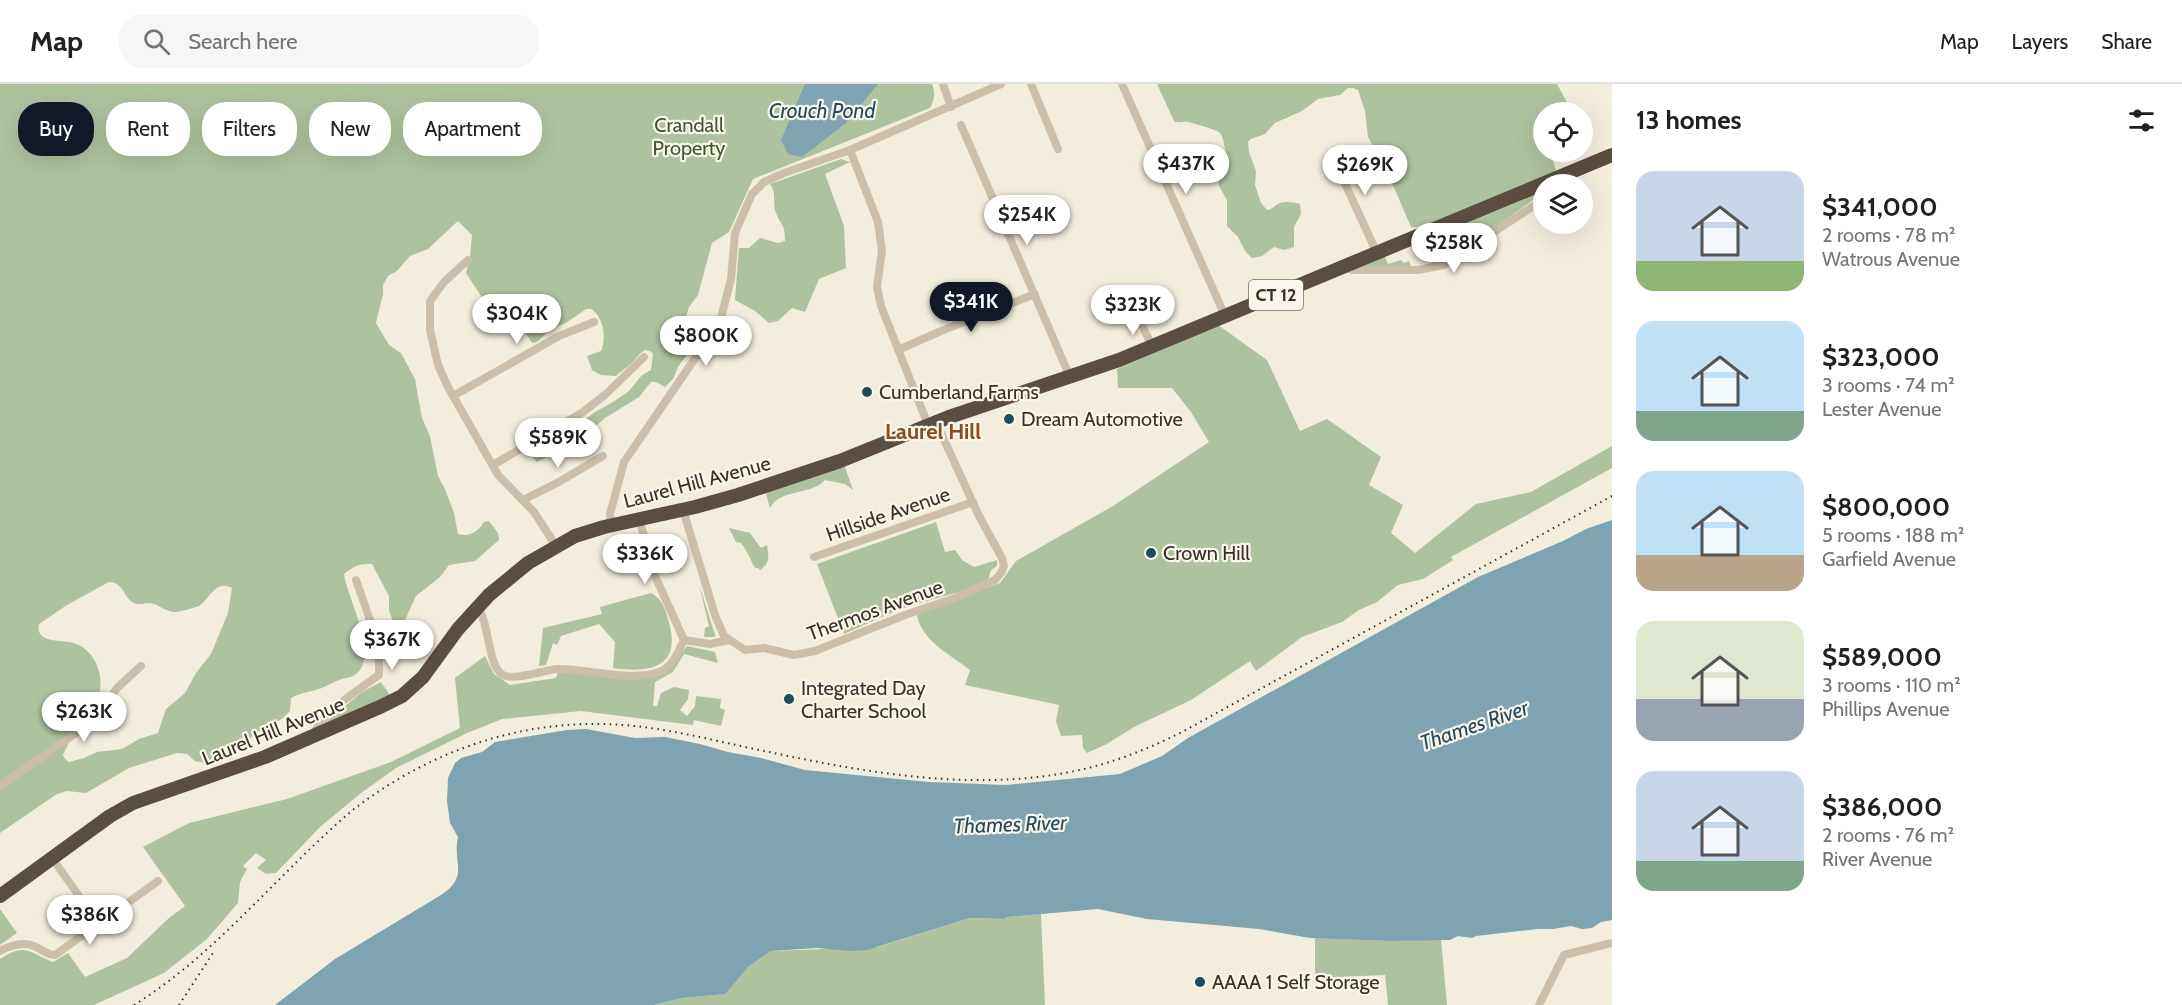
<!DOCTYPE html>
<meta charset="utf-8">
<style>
body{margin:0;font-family:Cabin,sans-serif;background:#f6f6f6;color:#202124;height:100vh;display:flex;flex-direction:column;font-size:22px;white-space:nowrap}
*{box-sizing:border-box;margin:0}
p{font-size:20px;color:#757577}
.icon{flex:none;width:33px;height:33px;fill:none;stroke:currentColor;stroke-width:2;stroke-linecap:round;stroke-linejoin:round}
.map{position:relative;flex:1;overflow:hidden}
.details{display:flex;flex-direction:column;background:#fff;width:570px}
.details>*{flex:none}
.hud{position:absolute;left:18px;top:18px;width:570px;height:54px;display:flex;gap:12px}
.tools{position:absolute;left:1533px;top:18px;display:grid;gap:12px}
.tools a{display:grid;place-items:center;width:60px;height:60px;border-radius:50%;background:#fff;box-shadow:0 6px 24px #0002;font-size:30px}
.price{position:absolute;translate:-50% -51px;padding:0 14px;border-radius:21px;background:#fff;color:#222;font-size:20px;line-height:39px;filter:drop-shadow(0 2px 3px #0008)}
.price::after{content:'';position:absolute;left:50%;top:36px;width:18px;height:14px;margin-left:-9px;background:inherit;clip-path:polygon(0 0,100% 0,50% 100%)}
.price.active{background:#111827;color:#fff}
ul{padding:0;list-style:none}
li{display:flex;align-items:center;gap:18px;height:150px;padding:0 24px}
li span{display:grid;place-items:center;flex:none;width:168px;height:120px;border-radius:18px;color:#555}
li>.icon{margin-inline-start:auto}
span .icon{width:72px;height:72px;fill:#fffc;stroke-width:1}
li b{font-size:26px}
h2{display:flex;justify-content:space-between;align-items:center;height:72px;padding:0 24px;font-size:26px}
.chip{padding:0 21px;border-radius:24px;background:#fff;box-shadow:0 6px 24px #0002;font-size:21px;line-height:54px}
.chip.active{background:#111827;color:#fff}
header{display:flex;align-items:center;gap:36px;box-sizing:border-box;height:84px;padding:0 30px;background:#fff;border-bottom:2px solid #e0e0e0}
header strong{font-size:28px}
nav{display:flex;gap:33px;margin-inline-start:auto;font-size:21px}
.search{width:420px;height:54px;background:#f6f6f6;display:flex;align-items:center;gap:15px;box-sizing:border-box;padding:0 21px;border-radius:24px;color:#757577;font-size:22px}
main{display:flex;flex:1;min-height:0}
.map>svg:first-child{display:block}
</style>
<header>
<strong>Map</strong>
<div class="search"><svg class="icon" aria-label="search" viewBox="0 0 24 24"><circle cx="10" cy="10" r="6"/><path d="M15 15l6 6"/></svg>Search here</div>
<nav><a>Map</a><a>Layers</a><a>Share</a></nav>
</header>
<main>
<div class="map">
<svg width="1612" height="921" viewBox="0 0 1612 921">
<rect width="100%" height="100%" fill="#f3edde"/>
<g fill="#afc29e" fill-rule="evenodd">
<path d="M0,0H932C936,10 934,17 930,24L753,95L729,148L712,159L698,211L689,223L686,233L687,242L694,249L696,258L678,283L673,295L665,303L656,298H651L639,313L605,334L581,355L537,378L529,369L530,364L583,337L595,328L613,318L629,307L642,291L651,286L653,270L650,267L645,266C639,270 637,273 633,278C628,283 621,287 616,292L601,291L592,286L587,272L601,267C607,254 603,232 591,225H586L566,239L551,245L537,258L532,259L522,243L509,235L494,247L486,229L485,218L466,189L470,173L472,151L458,137L428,165L410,172L397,187L388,192L383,201V210L376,239L389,261L401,269L415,295L422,334L430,352L438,392L445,405L454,429L458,450C469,453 478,448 484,438L489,437L498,449L499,456L475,477L449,481L440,493L416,512L404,538L395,542L389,527V512L372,480C360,479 353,483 344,490C347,513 382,577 353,592C349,594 344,594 339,596C334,598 328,601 322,604C312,608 301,608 291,614L290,627L282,635L255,649L242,665L232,667L215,676L206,679L195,677L187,670L177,669L129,684L86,709L67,707L57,710L0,749ZM109,498C124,499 122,510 132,518C138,522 143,519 150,519C159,520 167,529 176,528C179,528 197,523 199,522C210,515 215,495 232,504L228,529L211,570L196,589L185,609L166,625L158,649L139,655L122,665L97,668L84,674L69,678L65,675L63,671C68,661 72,651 77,641C83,630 95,625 99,612C105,590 94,562 69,558C58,556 35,558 39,540L67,521Z"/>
<path d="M1157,0H1557L1569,22L1559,28H1544V68H1550L1557,89L1422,143H1411L1386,85L1368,53L1365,27L1358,6L1353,4H1348L1340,11L1318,15L1302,27L1275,39L1265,50L1251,55L1248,58L1249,68L1256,87L1255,101L1261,119L1267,126C1274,125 1274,121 1280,119C1285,117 1295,118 1300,120L1301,130L1294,143V163L1284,166L1274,163L1262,172L1252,174L1245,167L1238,153L1227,142V116L1219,102V96L1227,72C1225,66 1223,52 1220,49C1218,46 1193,39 1188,38C1182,37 1180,40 1174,37Z"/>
<path d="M841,75L850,78L825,90L844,142L846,184L819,195L805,228L792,224L778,237L769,239L755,227L735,216L739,164H749L760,154L778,159L785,157C785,139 782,144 776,129C772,120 777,108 770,100Z"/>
<polygon points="1543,107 1543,109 1498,141 1462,169 1432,179 1429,172 1434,169 1432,165 1427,167 1422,154 1443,146 1451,151 1460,142"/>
<polygon points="1384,170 1388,180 1401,176 1404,179 1409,177 1411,182 1405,184 1359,182"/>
<path d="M1218,241L1267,276L1300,347L1327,335L1381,373L1369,401L1403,421L1391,449L1415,469L1476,420L1531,408L1612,362V384L1451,473L1453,476L1423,495L1398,501L1377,518L1359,526L1342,538L1302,553L1256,587L1250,577L1191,616L1134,643L1107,660L1087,669L1083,664L1082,651L1061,652L1056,637L1059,621L965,601L970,586C951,571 920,556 917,530L1000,499L1016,477L1113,422L1209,358L1191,328L1172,304H1118L1117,285Z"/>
<path d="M844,380L853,406L845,400L825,396C811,412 781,404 770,424L765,406Z"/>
<polygon points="936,438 945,468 955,466 962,476 974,483 997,476 997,482 991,486 988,496 976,503 900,525 844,550 817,480"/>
<path d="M729,444L750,449L761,464L767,461C769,473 770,479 760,486L758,484H755C751,477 747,466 741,459L736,458Z"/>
<polygon points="699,500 715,551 715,553 704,553 705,544 709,542"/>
<path d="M651,509C662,515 665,524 668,535C683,582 652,590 613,584L615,558L599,540L561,552L557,561L553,559L546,581L539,582L543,544L602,530L600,523Z"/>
<path d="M687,562L715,568L718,579L684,570L673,588L655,598L653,622H657L661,609L674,603L689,606L688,615L680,626L687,632L695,622L696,612L721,615L720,624L725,626L721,642L694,636L693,641L581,627L502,635L467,649L396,684L361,709L320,743L276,789L266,790L257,784L266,776L256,769L243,782L247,785L240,798L238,819L207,855L164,889L94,921H0V875C26,858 29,869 53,878L68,869L85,893L127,874L169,834L185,822L143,763L189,739L287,715L391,678L460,644L455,594L485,572L494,590L510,601L556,594L558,589L568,588L651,593L681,570Z"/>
<polygon points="381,598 390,611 319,644 362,608"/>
<polygon points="0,825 17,849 0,861"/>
<polygon points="1041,830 1045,921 654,921 682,914 723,910 748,883 771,867 878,863 970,834 1005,835 1007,833"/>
<polygon points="1315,854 1389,857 1441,855 1447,921 1388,921 1385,891 1315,894"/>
</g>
<g fill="#7da4b0">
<polygon points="805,0 878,0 846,39 802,73 788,70 781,56"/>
<path d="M1612,436V836L1601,838L1592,844L1582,845L1571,842L1553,845H1538L1476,852L1472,854L1458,852L1450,856L1389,857L1310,854L1259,845L1147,835L1098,825L1007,833L1005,835L970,834L867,866L851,867L817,864L771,867L748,883L725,910L682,914L654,921H275L335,875L441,811C470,792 452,778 458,753L450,739L447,717L448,694L455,679L461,674L482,668L495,658L567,646L586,645L635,654L665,653L700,660L728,668L761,674L805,686L929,698L1006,701L1120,690L1162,672L1188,654L1478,493L1563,457L1586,445Z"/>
</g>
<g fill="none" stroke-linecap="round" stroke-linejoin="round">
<g stroke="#cbbfaa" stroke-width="8">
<polyline points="943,0 951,23"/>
<polyline points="1031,0 1058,65"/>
<polyline points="1122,0 1225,232"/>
<polyline points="961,41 1070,293"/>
<polyline points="850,66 878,138 882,167 877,203 881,222 928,341"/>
<polyline points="1327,75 1341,91 1377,169"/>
<polyline points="1567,100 1572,97 1571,89"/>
<polyline points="468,176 444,198 430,217 430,246 438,281 448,303 498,391 534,428 556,462"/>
<polyline points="1343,184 1354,186 1418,186 1444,181 1544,115"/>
<polyline points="1137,231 1152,262"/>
<polyline points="898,266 941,247 1035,210"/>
<polyline points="453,312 559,252 594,238"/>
<polyline points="493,381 583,328 606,310 644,273"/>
<polyline points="523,416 557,399 603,372"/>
<polyline points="683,426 715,531 724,552 745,566 764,564 794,571 815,567 905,531 955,514 995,496 1001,489 1004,482 1002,474 979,432 936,338"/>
<polyline points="611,441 610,430 624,378 720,238 731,195 735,149 752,110 764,98 784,89 850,66 1001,0"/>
<polyline points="814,473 973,418"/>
<path d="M477,523C490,538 487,582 503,591C515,597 543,586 558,585C588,585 631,598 659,588C673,583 678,568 684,556L656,494L639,435"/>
<polyline points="684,556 710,560 729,556"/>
<path d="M314,651C320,629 360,605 379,591C381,559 366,526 356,496"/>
<polyline points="0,702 86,642 102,625 117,604 141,582"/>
<polyline points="52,774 99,840"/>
<path d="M0,867C11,861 25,856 38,864C44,867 47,871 55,871L158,797"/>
<polyline points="1539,921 1564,871 1612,859"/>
</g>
<polyline stroke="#5a4d41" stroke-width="14" points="0,812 110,732 133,719 265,673 382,622 402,612 423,593 458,545 489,511 528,479 575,452 604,443 695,423 738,411 840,377 949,333 1119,276 1612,71"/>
<g stroke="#393129" stroke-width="2" stroke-dasharray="1.5 4.5" stroke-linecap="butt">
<path d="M134,921C218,869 279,788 354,725C426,670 512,638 603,640C659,641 714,657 769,668C868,689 975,708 1075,687C1113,679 1148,665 1182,648L1612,412"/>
<polyline points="179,921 215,866"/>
</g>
</g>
<g fill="#1f4b5b" stroke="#faf6eb" stroke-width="2">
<circle cx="867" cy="308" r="6"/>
<circle cx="1009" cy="335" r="6"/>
<circle cx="1151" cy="469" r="6"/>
<circle cx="789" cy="615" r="6"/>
<circle cx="1200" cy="898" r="6"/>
</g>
<g text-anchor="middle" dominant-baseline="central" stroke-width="4.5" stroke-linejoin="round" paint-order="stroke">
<rect fill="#faf6eb" stroke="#736c63" stroke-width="1.5" x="1249" y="196" width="54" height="30" rx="4.5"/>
<g font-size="18" font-weight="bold" fill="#393129">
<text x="1276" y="211">CT 12</text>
</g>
<g font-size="20" fill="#40572d" stroke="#faf6eb">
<text x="689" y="41">Crandall<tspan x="689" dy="23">Property</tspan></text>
</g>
<g font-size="20" fill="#393129" stroke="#faf6eb" text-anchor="start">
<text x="879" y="308">Cumberland Farms</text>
<text x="1021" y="335">Dream Automotive</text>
<text x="1163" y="469">Crown Hill</text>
<text x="801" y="604">Integrated Day<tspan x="801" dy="23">Charter School</tspan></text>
<text x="1212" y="898">AAAA 1 Self Storage</text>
</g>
<g font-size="20" fill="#393129" stroke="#faf6eb">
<text transform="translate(697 398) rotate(-15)">Laurel Hill Avenue</text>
<text transform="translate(888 430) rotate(-19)">Hillside Avenue</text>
<text transform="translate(875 526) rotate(-20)">Thermos Avenue</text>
<text transform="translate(273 647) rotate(-22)">Laurel Hill Avenue</text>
</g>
<g font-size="21" font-style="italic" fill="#1f4b5b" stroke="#faf6eb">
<text x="822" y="26">Crouch Pond</text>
<text transform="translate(1474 641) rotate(-19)">Thames River</text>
<text transform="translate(1010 740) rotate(-2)">Thames River</text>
</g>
<g font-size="22" font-weight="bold" fill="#884e22" stroke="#faf6eb">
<text x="933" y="347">Laurel Hill</text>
</g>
</g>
</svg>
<div class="tools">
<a><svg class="icon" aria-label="locate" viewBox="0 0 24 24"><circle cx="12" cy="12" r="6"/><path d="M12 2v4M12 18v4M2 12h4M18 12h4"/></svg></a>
<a><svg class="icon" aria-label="layers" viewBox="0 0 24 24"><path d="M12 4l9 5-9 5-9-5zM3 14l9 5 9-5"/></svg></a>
</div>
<b class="price" style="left:1186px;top:111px">$437K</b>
<b class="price" style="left:1365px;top:112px">$269K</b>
<b class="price" style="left:1027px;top:162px">$254K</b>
<b class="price" style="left:1454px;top:190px">$258K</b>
<b class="price active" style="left:971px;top:249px">$341K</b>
<b class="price" style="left:1133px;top:252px">$323K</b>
<b class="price" style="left:517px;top:261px">$304K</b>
<b class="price" style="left:706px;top:283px">$800K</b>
<b class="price" style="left:558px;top:385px">$589K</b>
<b class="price" style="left:645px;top:501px">$336K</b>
<b class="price" style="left:392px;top:587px">$367K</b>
<b class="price" style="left:84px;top:659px">$263K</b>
<b class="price" style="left:90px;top:862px">$386K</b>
<div class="hud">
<a class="chip active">Buy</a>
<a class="chip">Rent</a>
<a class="chip">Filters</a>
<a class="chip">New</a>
<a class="chip">Apartment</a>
</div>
</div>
<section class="details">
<h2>13 homes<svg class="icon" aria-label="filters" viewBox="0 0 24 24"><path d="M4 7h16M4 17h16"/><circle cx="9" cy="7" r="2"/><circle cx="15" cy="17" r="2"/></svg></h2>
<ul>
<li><span style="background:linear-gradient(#c9d6e8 75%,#8fb573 0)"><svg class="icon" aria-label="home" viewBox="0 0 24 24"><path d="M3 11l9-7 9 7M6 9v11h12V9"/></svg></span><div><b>$341,000</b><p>2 rooms · 78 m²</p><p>Watrous Avenue</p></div></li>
<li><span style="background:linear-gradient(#bfe0f5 75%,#7fa58c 0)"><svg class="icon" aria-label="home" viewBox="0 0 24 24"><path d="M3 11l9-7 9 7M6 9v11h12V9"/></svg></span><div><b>$323,000</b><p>3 rooms · 74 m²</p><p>Lester Avenue</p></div></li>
<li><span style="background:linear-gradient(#bfe0f5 70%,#b9a48a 0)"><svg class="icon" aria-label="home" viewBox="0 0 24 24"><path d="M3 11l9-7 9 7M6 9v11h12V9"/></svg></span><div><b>$800,000</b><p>5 rooms · 188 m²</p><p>Garfield Avenue</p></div></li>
<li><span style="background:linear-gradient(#dfe7d0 65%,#9aa5b1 0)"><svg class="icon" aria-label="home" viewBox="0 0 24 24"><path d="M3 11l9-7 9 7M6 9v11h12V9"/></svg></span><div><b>$589,000</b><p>3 rooms · 110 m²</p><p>Phillips Avenue</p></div></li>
<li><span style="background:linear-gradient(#c9d6e8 75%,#7fa58c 0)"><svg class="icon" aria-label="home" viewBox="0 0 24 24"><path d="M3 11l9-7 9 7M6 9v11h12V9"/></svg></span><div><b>$386,000</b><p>2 rooms · 76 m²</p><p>River Avenue</p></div></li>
</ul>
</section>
</main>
